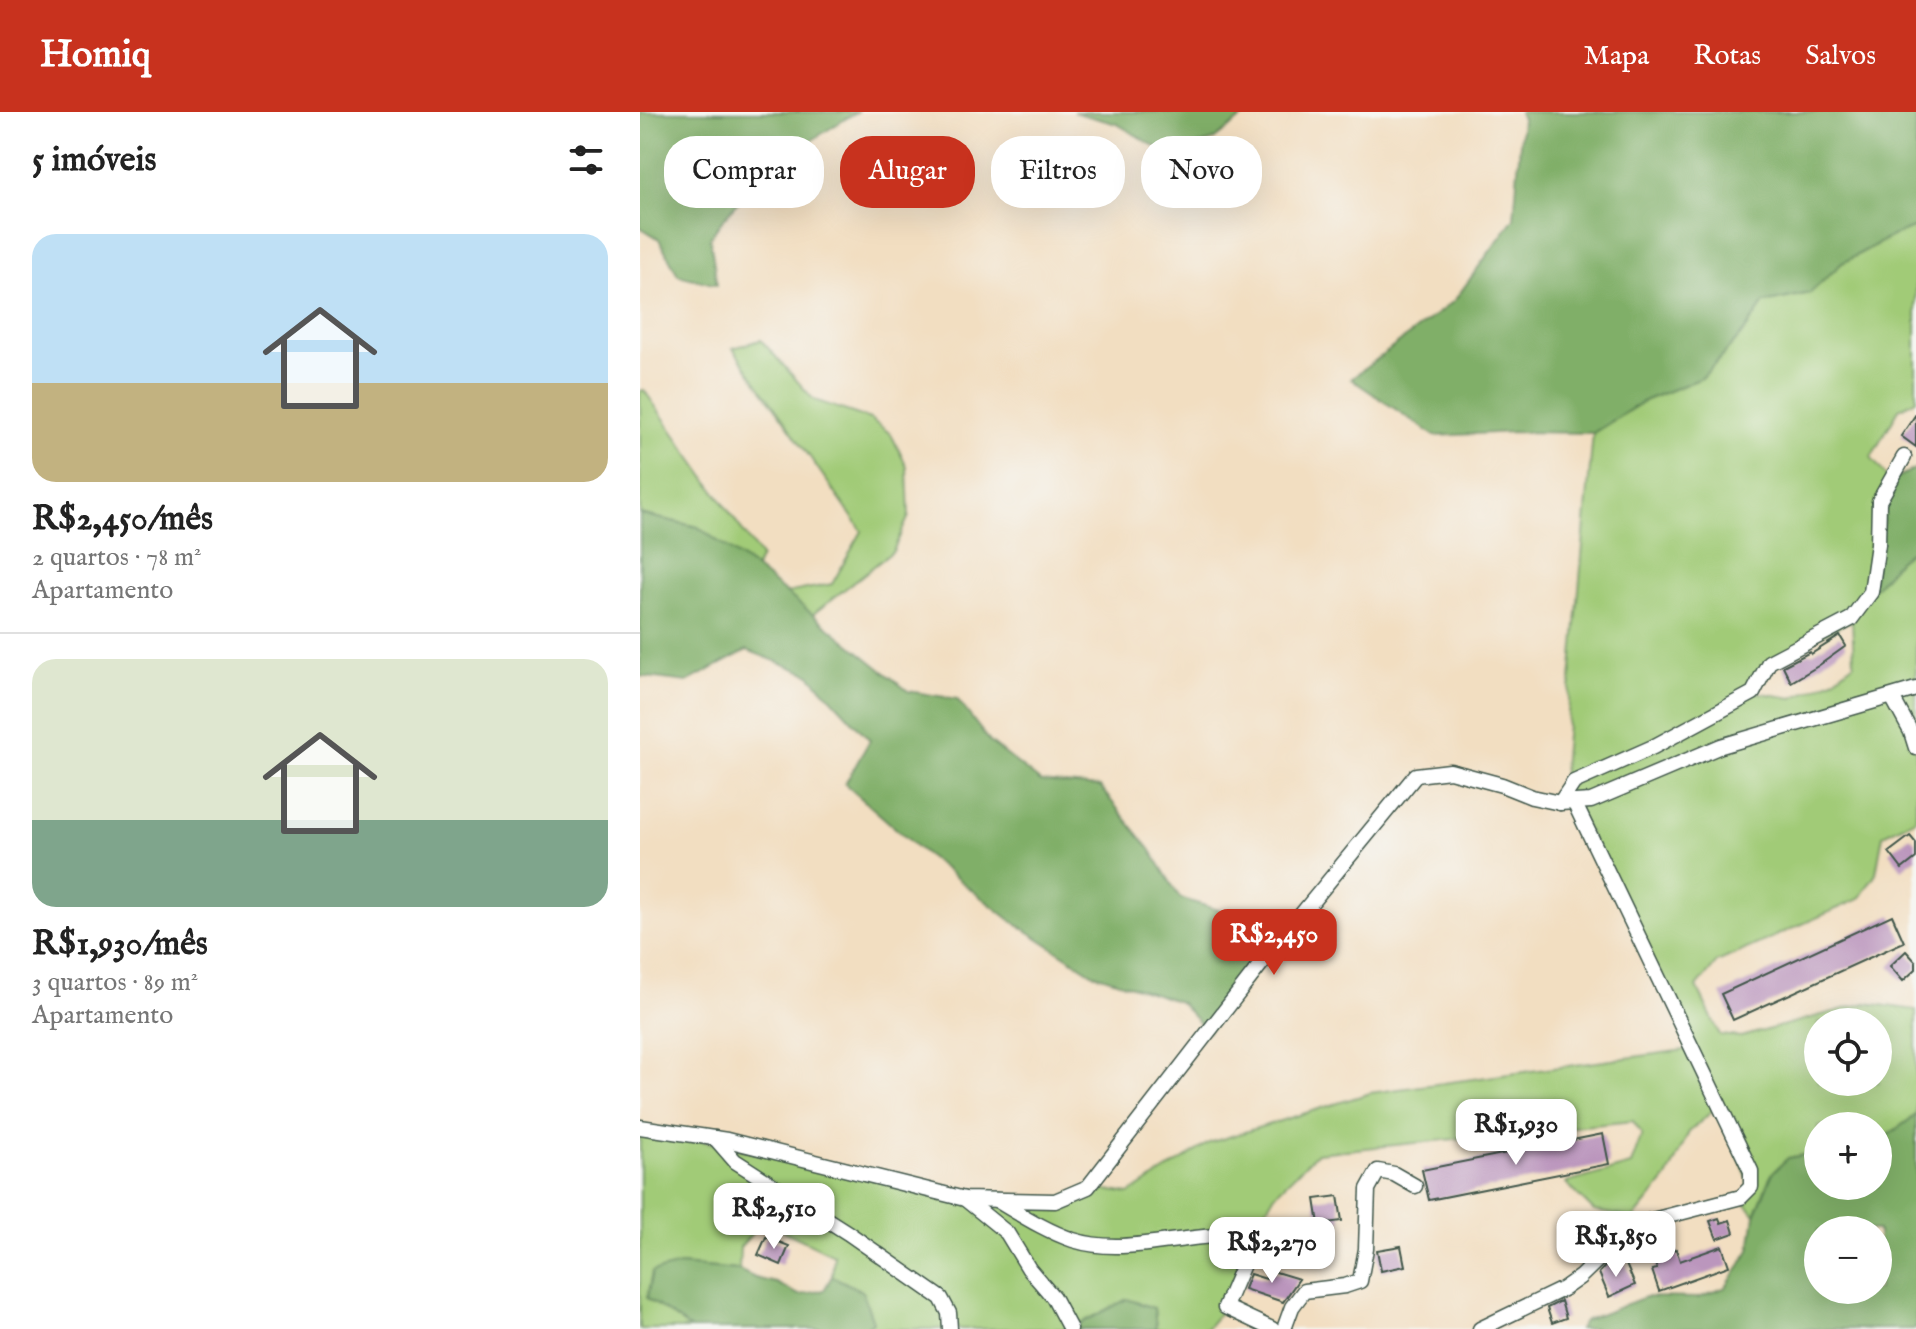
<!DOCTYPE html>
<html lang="pt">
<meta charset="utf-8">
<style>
body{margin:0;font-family:"IM FELL English",serif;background:#f6f6f6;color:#222;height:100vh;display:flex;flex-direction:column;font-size:30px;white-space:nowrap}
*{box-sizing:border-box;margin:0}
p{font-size:26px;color:#767676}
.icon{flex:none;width:44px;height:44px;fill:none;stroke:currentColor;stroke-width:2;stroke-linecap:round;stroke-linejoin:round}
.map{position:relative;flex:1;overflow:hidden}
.sheet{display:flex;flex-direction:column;background:#fff;width:640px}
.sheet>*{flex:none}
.top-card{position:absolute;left:24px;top:24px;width:760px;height:72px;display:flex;gap:16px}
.fabs{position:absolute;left:1164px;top:896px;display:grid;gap:16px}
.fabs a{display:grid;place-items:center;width:88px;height:88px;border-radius:50%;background:#fff;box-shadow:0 8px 32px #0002;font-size:40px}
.price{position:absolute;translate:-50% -68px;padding:0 18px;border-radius:16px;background:#fff;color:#222;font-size:26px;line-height:52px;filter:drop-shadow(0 2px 4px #0008)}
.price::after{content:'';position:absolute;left:50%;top:48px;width:24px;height:18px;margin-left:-12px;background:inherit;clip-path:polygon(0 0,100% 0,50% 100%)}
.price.current{background:#c8321e;color:#fff}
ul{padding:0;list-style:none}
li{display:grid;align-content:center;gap:16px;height:424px;padding:0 32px}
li+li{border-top:2px solid #e0e0e0}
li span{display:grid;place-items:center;height:248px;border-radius:24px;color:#555}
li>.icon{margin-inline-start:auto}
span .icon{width:144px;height:144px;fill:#fffc;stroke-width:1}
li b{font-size:34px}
h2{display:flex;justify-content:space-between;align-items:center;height:96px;padding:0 32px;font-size:34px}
.pill{padding:0 28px;border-radius:32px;background:#fff;box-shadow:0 8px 32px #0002;font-size:28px;line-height:72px}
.pill.current{background:#c8321e;color:#fff}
header{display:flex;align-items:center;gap:48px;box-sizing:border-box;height:112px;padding:0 40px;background:#c8321e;color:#fff}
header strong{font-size:38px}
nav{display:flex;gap:44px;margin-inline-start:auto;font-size:28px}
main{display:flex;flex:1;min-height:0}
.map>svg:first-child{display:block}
</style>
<header>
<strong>Homiq</strong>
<nav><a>Mapa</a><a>Rotas</a><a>Salvos</a></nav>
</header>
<main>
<section class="sheet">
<h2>5 imóveis<svg class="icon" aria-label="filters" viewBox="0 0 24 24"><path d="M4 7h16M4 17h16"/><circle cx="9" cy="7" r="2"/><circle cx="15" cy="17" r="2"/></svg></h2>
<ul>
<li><span style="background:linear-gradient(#bfe0f5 60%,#c2b280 0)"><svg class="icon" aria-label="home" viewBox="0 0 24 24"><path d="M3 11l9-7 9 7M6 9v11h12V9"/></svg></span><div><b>R$2,450/mês</b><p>2 quartos · 78 m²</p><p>Apartamento</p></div></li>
<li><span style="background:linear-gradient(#dfe7d0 65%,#7fa58c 0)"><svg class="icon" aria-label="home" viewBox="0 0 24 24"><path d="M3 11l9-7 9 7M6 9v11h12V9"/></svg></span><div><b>R$1,930/mês</b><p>3 quartos · 89 m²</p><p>Apartamento</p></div></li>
</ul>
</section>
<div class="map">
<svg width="1276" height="1217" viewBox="0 0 1276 1217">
<rect width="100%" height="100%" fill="#f6f6f2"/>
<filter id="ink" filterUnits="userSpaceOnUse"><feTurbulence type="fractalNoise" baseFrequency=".0125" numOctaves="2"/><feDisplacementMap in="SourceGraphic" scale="16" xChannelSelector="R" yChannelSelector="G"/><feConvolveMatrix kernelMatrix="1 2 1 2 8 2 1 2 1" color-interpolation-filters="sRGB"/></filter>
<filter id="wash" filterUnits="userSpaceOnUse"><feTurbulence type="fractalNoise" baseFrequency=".006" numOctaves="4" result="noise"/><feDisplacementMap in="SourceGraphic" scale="32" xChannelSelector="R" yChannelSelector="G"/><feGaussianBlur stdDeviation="1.8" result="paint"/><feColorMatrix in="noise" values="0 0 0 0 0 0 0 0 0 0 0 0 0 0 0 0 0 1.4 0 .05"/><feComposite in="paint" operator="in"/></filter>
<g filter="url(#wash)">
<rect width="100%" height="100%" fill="#f2dec1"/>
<g fill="#a1cb77" stroke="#608456" stroke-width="2" fill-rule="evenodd">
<path d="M1276,115V288L1259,297L1231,345L1250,369L1232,478L1259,448L1270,440L1276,446V707L1243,723L1236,761L1219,787L1077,850L1057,875L1080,923L1101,925L1226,891L1276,898V1003L1248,1023L1238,1025V1014H1178V1040C1128,1050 1133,1059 1115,1103L1101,1085L1111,1075L1079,993L1049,1020L1027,1066L994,1106L954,1099L926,1071L991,1053L1002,1022L993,1009L677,1041L635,1082L610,1125L585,1195L566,1217H516L514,1196L430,1217H320L312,1213L310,1217H225L233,1210L222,1179L192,1164L194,1143L123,1109L100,1135L99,1158L40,1153L7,1186L51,1217H0V1015L325,1087L415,1089L448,1075L489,1082L569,1031L730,981L1052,937L934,690L920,691L953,321L1006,288L1062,266L1103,221L1124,191L1170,181L1202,151L1254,123ZM1212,508L1214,551L1193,568L1153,586L1114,580L1129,550ZM1178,910H1238V970H1178Z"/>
<polygon points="121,228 174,288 230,307 251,322 267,355 269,404 253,439 172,503 146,481 192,472 222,419 93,236"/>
<polygon points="4,278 121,445 115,456 58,415 0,402 0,279"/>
</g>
<g fill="#80af68" stroke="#50764e" stroke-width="2" fill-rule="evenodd">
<path d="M0,0H217C160,34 107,69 70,126L77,173L38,163L19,127L0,115Z"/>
<polygon points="433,0 610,0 572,29 526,41 477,12"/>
<polygon points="879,0 1276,0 1276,115 1254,123 1202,151 1170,181 1124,191 1103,221 1062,266 1006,288 953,321 874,320 795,324 711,267 814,189 874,106 882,7"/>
<polygon points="1276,356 1276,446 1269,440 1259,448 1231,480 1250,369"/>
<polygon points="0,402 58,415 115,456 268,579 317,587 350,630 401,670 460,675 510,737 540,786 591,802 657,808 568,920 540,890 452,861 370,808 278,736 205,672 230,628 169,562 107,538 47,570 0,564"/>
<path d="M1276,1003V1217H939L944,1209L1005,1185L1059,1186L1086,1175L1110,1138L1115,1103L1133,1060L1148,1046L1178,1040V1074H1238V1025L1248,1023ZM1178,1118H1238V1178H1178Z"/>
<polygon points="40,1153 99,1158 115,1166 136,1171 159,1183 184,1178 192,1164 222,1179 233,1210 225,1217 51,1217 7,1186 12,1160"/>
<polygon points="487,1187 514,1196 516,1217 430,1217"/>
</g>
<g id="blocks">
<g fill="#bb96bd">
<polygon points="1276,302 1276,335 1261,324"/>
<polygon points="1200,524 1206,534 1178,554 1151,570 1143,554 1170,540 1171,542"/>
<polygon points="1270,724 1276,731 1276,746 1262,757 1249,740"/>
<polygon points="1252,803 1264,830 1093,908 1081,882"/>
<polygon points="1266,839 1276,850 1276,857 1263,869 1250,854"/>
<polygon points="963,1022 969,1052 789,1088 782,1058"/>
<polygon points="698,1084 702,1109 679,1112 675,1087"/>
<polygon points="1079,1106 1081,1111 1090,1108 1094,1121 1077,1127 1070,1109"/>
<polygon points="972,1107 976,1118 957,1126 953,1114"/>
<polygon points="126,1125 149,1134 141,1153 118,1143"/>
<polygon points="761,1134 765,1154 741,1159 737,1138"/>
<polygon points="1082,1134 1089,1154 1019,1179 1012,1158 1017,1157 1013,1146 1036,1137 1040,1149"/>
<polygon points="969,1150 972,1156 985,1150 995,1173 969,1185 959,1161"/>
<polygon points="629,1158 659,1167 643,1190 604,1177 610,1162 626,1167"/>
<polygon points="921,1189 926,1206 912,1211 907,1196"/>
</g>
</g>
</g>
<g filter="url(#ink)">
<use href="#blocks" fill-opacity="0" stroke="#3f5549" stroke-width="2"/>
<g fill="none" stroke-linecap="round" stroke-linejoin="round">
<defs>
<g id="minor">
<polyline points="1252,585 1271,620 1276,636"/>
<polyline points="920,691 934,670 1013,635 1113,581 1129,550 1211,507 1231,480 1238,432 1239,389 1264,345"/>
<polyline points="0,1015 87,1028 325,1087 415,1089 448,1075 624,848 776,663 810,659 862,673 892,685 920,691 951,689 1081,634 1276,577"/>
<polyline points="75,1026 95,1049 208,1121 301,1186 309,1201 310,1217"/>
<polyline points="325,1087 367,1121 389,1157 413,1185 430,1217"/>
<path d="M356,1088C380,1102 406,1119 433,1128C490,1146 552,1117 610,1125L607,1143L585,1195L632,1217"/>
<polyline points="644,1217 652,1195 664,1179 705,1174 720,1169 726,1137 728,1077 738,1059 754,1062 775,1074"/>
<polyline points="840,1217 923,1177 940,1165 976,1130 1009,1109 1101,1085 1111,1075 1111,1059 934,690"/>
</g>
</defs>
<use href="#minor" stroke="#3f5549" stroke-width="17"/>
<use href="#minor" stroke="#fff" stroke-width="14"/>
</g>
</g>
</svg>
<div class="fabs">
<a><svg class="icon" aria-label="locate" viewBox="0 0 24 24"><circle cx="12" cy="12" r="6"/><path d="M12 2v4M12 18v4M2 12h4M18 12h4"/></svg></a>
<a>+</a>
<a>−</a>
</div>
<b class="price current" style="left:634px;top:865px">R$2,450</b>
<b class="price" style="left:876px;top:1055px">R$1,930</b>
<b class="price" style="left:134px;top:1139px">R$2,510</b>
<b class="price" style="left:976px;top:1167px">R$1,850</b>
<b class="price" style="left:632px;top:1173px">R$2,270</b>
<div class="top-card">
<a class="pill">Comprar</a>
<a class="pill current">Alugar</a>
<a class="pill">Filtros</a>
<a class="pill">Novo</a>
</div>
</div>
</main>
